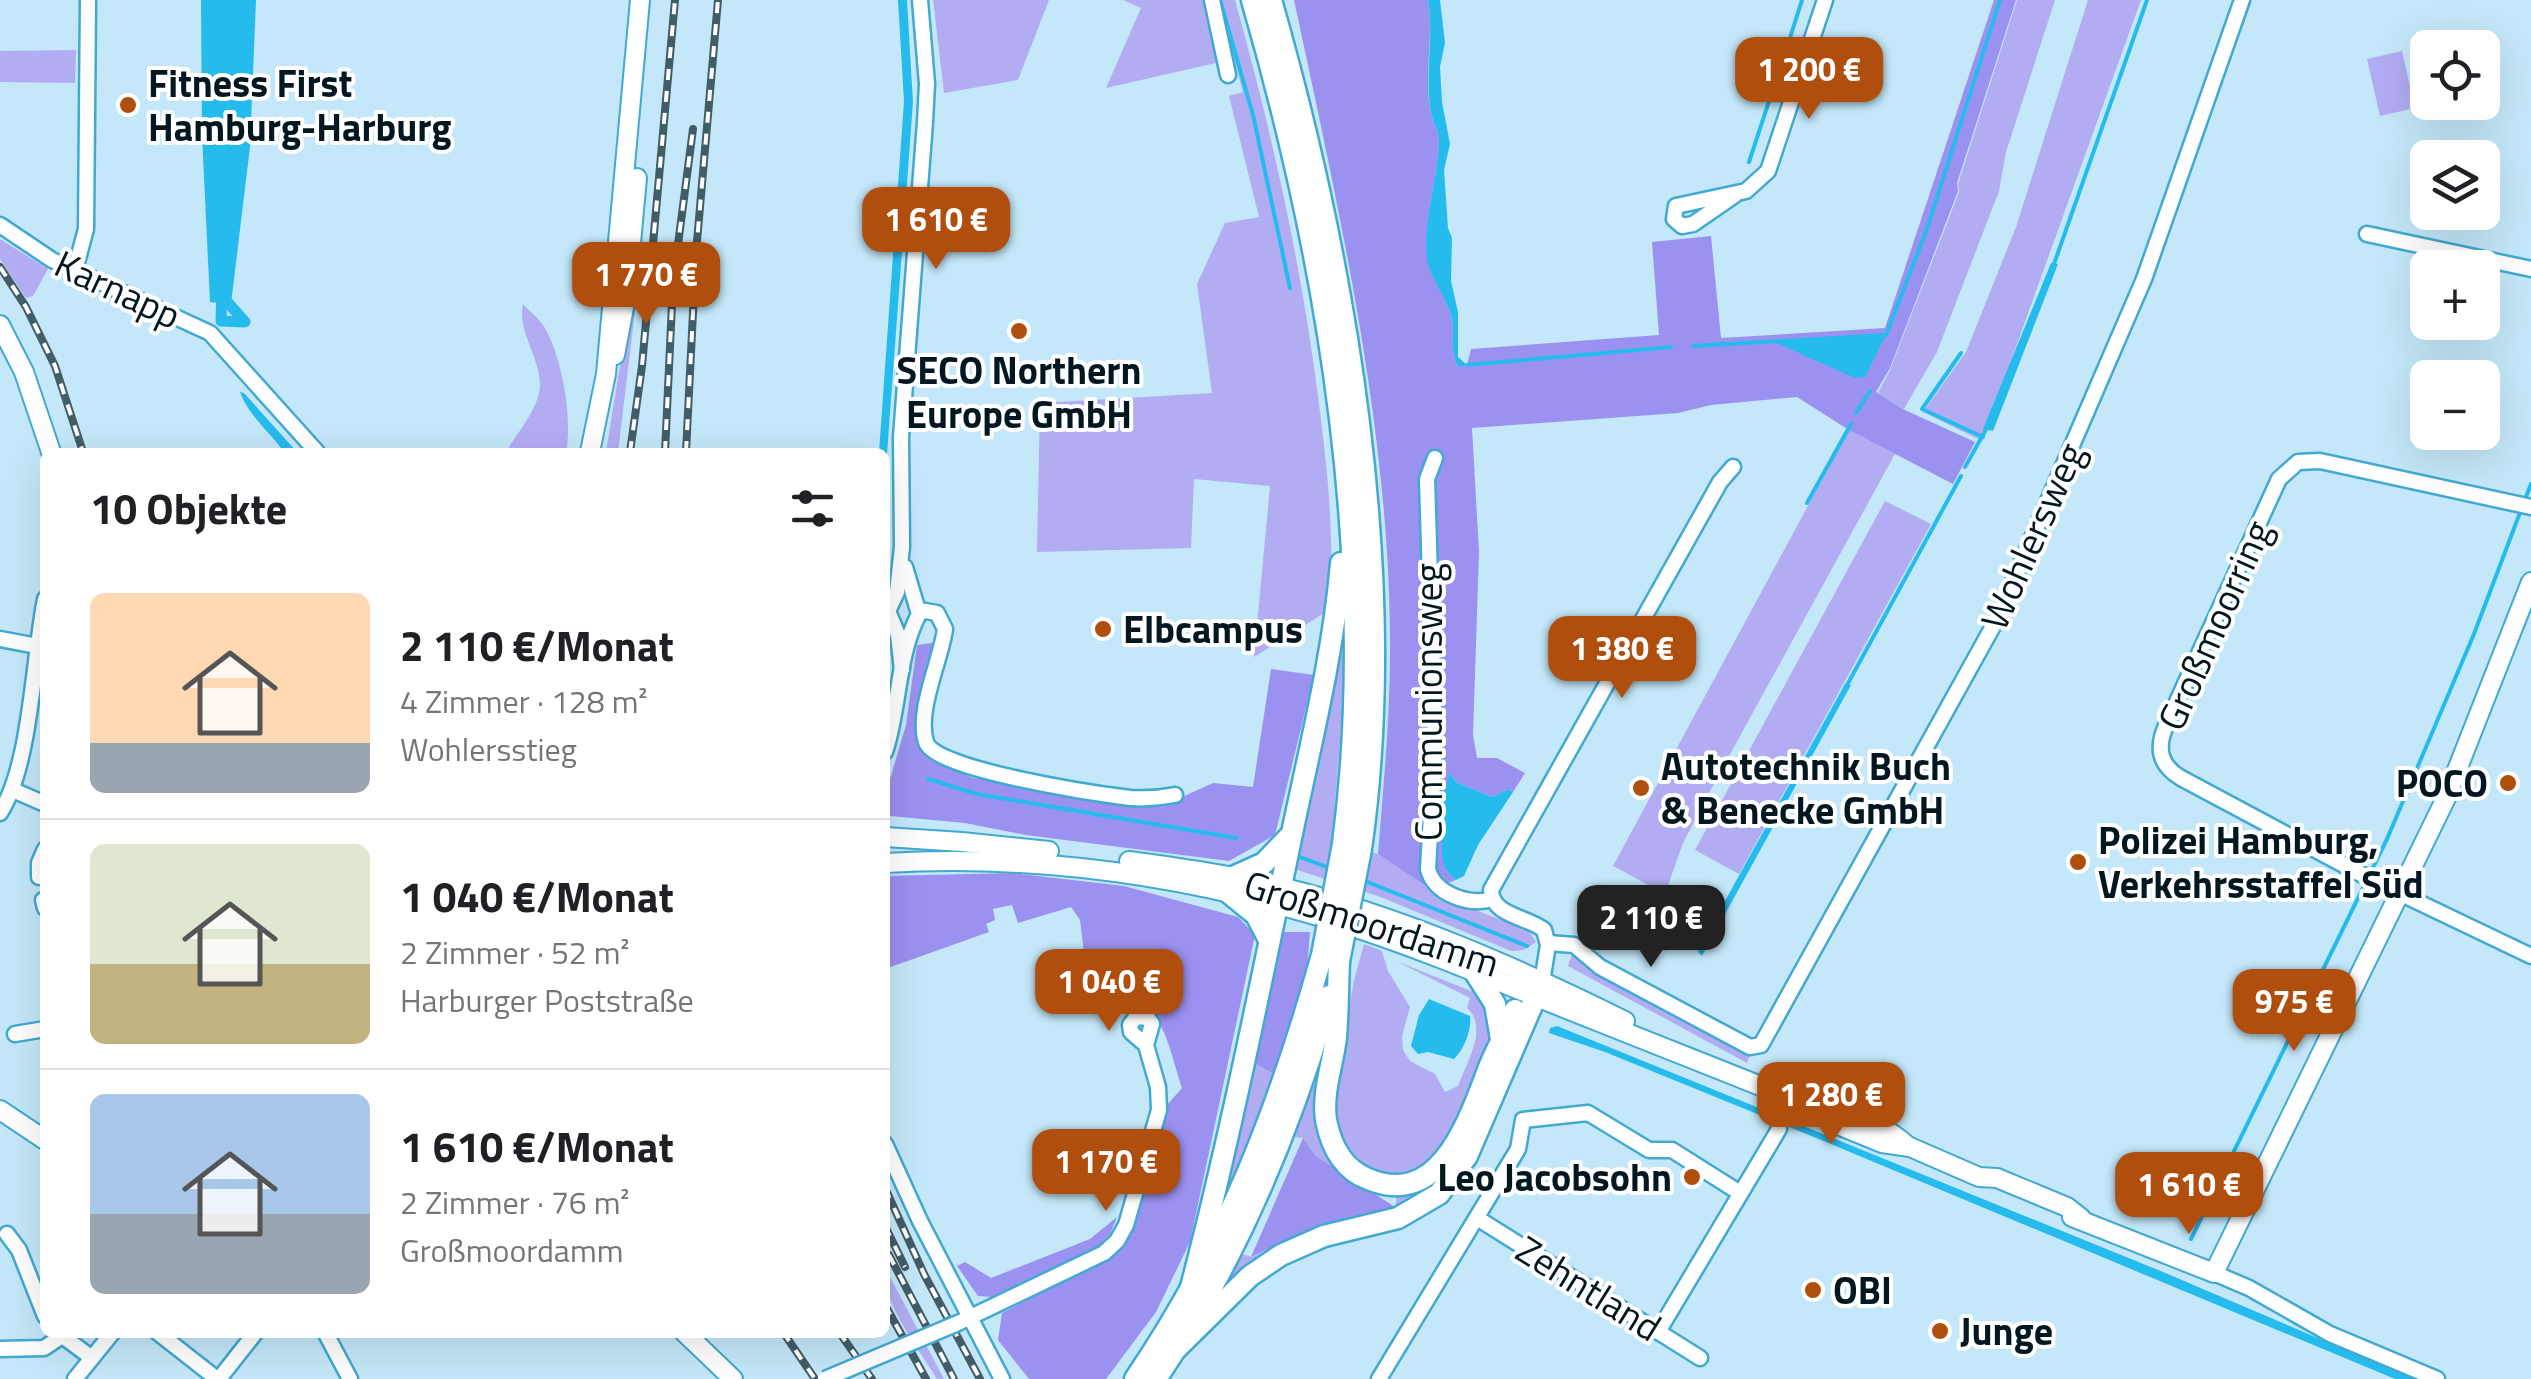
<!DOCTYPE html>
<html lang="de">
<meta charset="utf-8">
<style>
body{margin:0;font-family:"Titillium Web",sans-serif;background:#f2f2f2;color:#202124;height:100vh;display:flex;flex-direction:column;font-size:38px;white-space:nowrap}
*{box-sizing:border-box;margin:0}
p{font-size:32px;color:#757577}
.icon{flex:none;width:55px;height:55px;fill:none;stroke:currentColor;stroke-width:2;stroke-linecap:round;stroke-linejoin:round}
.map{position:relative;flex:1;overflow:hidden}
.details{position:absolute;left:40px;top:448px;width:850px;height:890px;display:flex;flex-direction:column;background:#fff;border-radius:15px;box-shadow:0 10px 40px #0002}
.details>*{flex:none}
.controls{position:absolute;left:2410px;top:30px;display:grid;gap:20px}
.controls a{display:grid;place-items:center;width:90px;height:90px;border-radius:15px;background:#fff;box-shadow:0 10px 40px #0002;font-size:50px}
.price{position:absolute;translate:-50% -85px;padding:0 22px;border-radius:20px;background:#b04f0d;color:#fff;font-size:32px;line-height:65px;filter:drop-shadow(0 2px 5px #0008)}
.price::after{content:'';position:absolute;left:50%;top:60px;width:30px;height:22px;margin-left:-15px;background:inherit;clip-path:polygon(0 0,100% 0,50% 100%)}
.price.on{background:#222;color:#fff}
ul{padding:0;list-style:none}
li{display:flex;align-items:center;gap:30px;height:250px;padding:0 50px}
li+li{border-top:2px solid #e0e0e0}
li span{display:grid;place-items:center;flex:none;width:280px;height:200px;border-radius:15px;color:#555}
li>.icon{margin-inline-start:auto}
span .icon{width:120px;height:120px;fill:#fffc;stroke-width:1}
li b{font-size:42px}
h2{display:flex;justify-content:space-between;align-items:center;height:120px;padding:0 50px;font-size:42px}
.map>svg:first-child{display:block}
</style>
<div class="map">
<svg width="2531" height="1379" viewBox="0 0 2531 1379">
<rect width="100%" height="100%" fill="#c4e8f9"/>
<g fill="#b2adf2">
<polygon points="933,0 1049,0 1018,80 944,93"/>
<polygon points="1123,0 1205,0 1218,50 1216,63 1106,88 1141,8"/>
<path d="M1218,0H1235C1272,133 1302,267 1319,404C1328,473 1335,540 1329,610L1254,657L1270,486L1194,479L1191,548L1037,552L1040,403L1212,393L1197,284L1225,223L1259,217L1229,96L1243,92Z"/>
<polygon points="2017,0 2055,0 2006,152 1999,191 1937,352 1904,409 1878,393 1890,370 1959,192 1958,184"/>
<polygon points="2088,0 2141,0 1982,441 1923,412 1966,352 2016,227"/>
<polygon points="76,50 75,83 0,82 0,51"/>
<polygon points="2402,51 2415,108 2380,116 2367,59"/>
<polygon points="0,239 48,269 33,296 26,298 0,259"/>
<polygon points="633,285 638,286 618,452 606,452"/>
<path d="M523,304C529,311 540,319 545,328C562,358 573,419 566,452H506C516,435 532,416 538,397C548,366 516,335 523,304Z"/>
<polygon points="1849,430 1895,454 1717,778 1683,843 1665,894 1613,866"/>
<polygon points="1885,501 1931,524 1739,874 1695,850"/>
<polygon points="1345,611 1342,715 1332,840 1378,854 1450,900 1529,931 1536,942 1524,950 1511,951 1378,896 1291,868"/>
<path d="M1364,944L1382,951L1388,971L1410,1007L1402,1036L1403,1050L1410,1061L1435,1074L1445,1092L1458,1086C1467,1061 1489,1028 1467,1008L1470,998L1396,961L1476,993L1488,1011L1496,1034L1450,1143L1419,1172L1383,1178L1352,1161L1335,1130L1334,1094L1354,980Z"/>
<polygon points="1572,954 1751,1053 1747,1063 1568,966"/>
<polygon points="1324,1051 1320,1128 1336,1169 1316,1156 1303,1138 1294,1137"/>
<polygon points="1249,1060 1274,1074 1218,1219"/>
<polygon points="1449,1173 1407,1208 1223,1289 1242,1254 1252,1257 1322,1224 1395,1207 1398,1192"/>
<path d="M885,1277H890L944,1379H937C922,1354 885,1305 885,1277Z"/>
</g>
<g fill="#9b91f0">
<path d="M1294,0H1428C1434,36 1424,71 1430,107C1431,120 1440,132 1439,144C1437,183 1423,220 1428,259C1430,277 1446,297 1451,315C1456,333 1448,350 1459,367L1467,365L1471,349L1659,335L1652,242L1711,236L1721,338L1885,328L1994,0H2016L1957,183L1958,191L1890,368L1876,392L1905,410L1975,442L1953,484L1849,430L1797,397L1711,405L1678,413L1472,428L1479,552L1473,735L1477,758H1497L1525,773L1513,792L1508,789L1492,797L1456,782L1451,774L1447,871L1456,880L1431,889L1378,854C1384,780 1391,707 1390,633C1388,422 1338,206 1294,0Z"/>
<polygon points="938,642 927,662 917,745 936,761 973,778 1160,807 1213,783 1253,787 1271,669 1314,675 1275,835 1229,861 1026,835 965,823 890,816 885,809 885,796 906,725 917,645"/>
<path d="M1012,873L1124,886L1238,917L1255,935L1190,1242L1156,1312L1106,1379H1029L998,1340L1002,1313L1108,1259L1122,1245L1132,1227L1168,1104L1182,1088C1161,1021 1164,1002 1088,987L1080,920L1071,907L1018,923L1012,905L993,909L995,920L986,924L989,932L885,969V876Z"/>
<polygon points="1282,932 1310,932 1307,970 1274,1074 1249,1060"/>
<polygon points="1303,1138 1316,1156 1395,1207 1322,1224 1251,1257"/>
<polygon points="1117,1217 1110,1234 1099,1246 993,1297 978,1296 957,1266 965,1262 991,1278 1090,1239"/>
</g>
<g fill="#26bbed">
<polygon points="201,0 256,0 250,147 231,304 210,302 202,135"/>
<polygon points="898,0 907,0 913,102 885,481 885,452 879,452 904,101"/>
<path d="M1428,0H1440L1445,43L1440,67L1442,102L1450,144L1444,170L1448,228L1452,238L1451,281L1458,312V357L1467,365L1459,367C1448,351 1456,333 1451,315C1446,298 1429,275 1427,259C1423,220 1437,183 1439,144C1440,132 1431,120 1430,107C1425,71 1434,36 1428,0Z"/>
<polygon points="2051,263 2058,264 1993,431 1983,429"/>
<polygon points="1886,335 1865,377 1855,378 1774,342"/>
<path d="M240,392L244,393L297,452H284C270,432 248,415 240,392Z"/>
<polygon points="1845,684 1851,685 1702,956 1698,952 1700,946"/>
<path d="M1450,773L1456,782L1492,797L1508,789L1513,792L1478,845L1464,876L1456,880C1453,877 1447,872 1445,868C1438,852 1443,789 1450,773Z"/>
<path d="M1429,999L1470,1016C1472,1029 1464,1050 1454,1059L1428,1052L1418,1054L1411,1046L1419,1015Z"/>
<polygon points="1557,1026 2163,1272 2414,1379 2395,1379 1826,1142 1605,1052 1549,1033 1550,1028"/>
</g>
<g fill="none" stroke-linecap="round" stroke-linejoin="round">
<g stroke="#26bbed" stroke-width="4">
<polyline points="1220,0 1253,115 1290,288"/>
<polyline points="1784,57 1802,0"/>
<polyline points="1749,162 1779,71"/>
<polyline points="2054,264 2147,0"/>
<polyline points="1693,346 1886,335 1927,229 2000,0"/>
<polyline points="1961,353 1922,409 1983,437"/>
<polyline points="1467,365 1671,347"/>
<polyline points="1856,413 1870,391"/>
<polyline points="1965,467 1988,426"/>
<polyline points="2524,502 2531,484"/>
<polyline points="1807,503 1851,424"/>
<polyline points="1846,687 1961,476"/>
<polyline points="928,779 977,794 1236,838"/>
<polyline points="1300,857 1332,869"/>
<polyline points="1365,881 1527,946"/>
<polyline points="2191,1239 2387,839 2474,634 2521,510"/>
</g>
<polyline stroke="#26bbed" stroke-width="11" points="222,296 245,322 221,321 222,289"/>
<defs>
<g id="minor">
<polyline points="1212,0 1228,75"/>
<polyline points="1735,195 1693,224 1682,226 1674,219 1676,206 1746,191 1768,171 1825,0"/>
<polyline points="0,225 52,260 210,333 317,452"/>
<polyline points="2367,234 2531,269"/>
<polyline points="75,270 86,229 88,0"/>
<path d="M1435,458L1427,479L1435,744L1428,869C1434,894 1469,906 1492,899"/>
<path d="M2531,507L2320,461L2298,462L2279,479L2165,728C2156,750 2161,766 2181,778L2372,880L2531,956"/>
<path d="M919,610L937,613L945,629C941,660 916,711 926,742C934,770 1098,794 1130,798C1145,799 1160,798 1175,795"/>
<polyline points="0,639 37,646"/>
<polyline points="902,670 898,635 888,611 897,592 902,547 901,437 925,122 927,84 920,0"/>
<path d="M885,752C900,707 897,655 919,614L905,567"/>
<polyline points="13,790 45,804"/>
<path d="M0,813C31,765 33,659 45,599"/>
<polyline points="39,877 39,863 45,849"/>
<polyline points="43,900 45,908"/>
<polyline points="1548,943 1574,945 1600,967 1750,1047 1761,1045 1997,619 2144,279 2242,0"/>
<path d="M1542,982L1548,945L1544,930C1526,916 1492,916 1491,890L1720,482L1733,467"/>
<polyline points="15,1034 45,1029"/>
<polyline points="885,1144 920,1221 1002,1379"/>
<polyline points="1477,1218 1700,1358"/>
<polyline points="7,1234 19,1250 45,1316"/>
<polyline points="2214,1273 2249,1288 2330,1334 2437,1379"/>
<polyline points="958,1323 1104,1253 1117,1241 1126,1225 1159,1110 1158,1087 1146,1045 1152,1024 1148,1018 1136,1017 1130,1025 1131,1032 1146,1045"/>
<polyline points="57,1332 92,1358"/>
<polyline points="157,1332 217,1379"/>
<polyline points="325,1332 350,1379"/>
<polyline points="1658,1332 1779,1129"/>
<polyline points="0,1349 44,1348 62,1336"/>
<polyline points="75,1379 113,1332"/>
<polyline points="219,1379 256,1332"/>
<polyline points="1379,1379 1518,1149 1523,1120 1588,1113 1649,1150 1672,1150 1740,1193"/>
</g>
<g id="major">
<polyline points="0,325 24,372 51,452"/>
<polyline points="615,355 626,297 637,178"/>
<polyline points="590,452 606,374 640,0"/>
<polyline points="885,837 962,842 1049,851"/>
<path d="M1129,861C1180,868 1231,875 1281,887C1400,916 1516,967 1625,1021"/>
<path d="M885,863C1043,854 1197,877 1347,925C1434,953 1517,990 1602,1023C1677,1053 1752,1082 1827,1113L1838,1125L1882,1143L1910,1147L1979,1177L1997,1178L2067,1207L2081,1218"/>
<polyline points="0,1110 45,1140"/>
<path d="M1827,1113C1860,1112 1885,1126 1909,1147"/>
<polyline points="2072,1217 2214,1273 2446,798 2531,582"/>
<polyline points="684,1332 733,1379"/>
</g>
<g id="highway">
<path d="M1252,0C1329,266 1379,567 1343,844"/>
<path d="M1271,0C1346,263 1400,577 1361,849"/>
<polyline points="1233,877 1264,863 1290,836"/>
<polyline points="1229,893 1256,915 1269,940"/>
<path d="M1339,961C1338,986 1338,1012 1336,1037C1333,1064 1322,1092 1326,1120C1331,1146 1342,1169 1368,1179C1442,1210 1470,1116 1490,1065C1498,1046 1508,1029 1515,1010"/>
<polyline points="1474,971 1495,1004 1501,1039"/>
<path d="M1189,1295C1228,1147 1258,997 1289,848C1308,754 1333,659 1341,563"/>
<polyline points="1176,1349 1250,1276 1281,1255 1324,1236 1398,1218 1439,1194 1467,1156 1536,996"/>
<path d="M1135,1379C1227,1243 1278,1112 1322,955"/>
<path d="M1156,1379C1236,1261 1290,1133 1329,996"/>
</g>
</defs>
<use href="#minor" stroke="#42a9d1" stroke-width="19"/>
<use href="#major" stroke="#42a9d1" stroke-width="22"/>
<use href="#highway" stroke="#42a9d1" stroke-width="25"/>
<use href="#minor" stroke="#fff" stroke-width="14"/>
<use href="#major" stroke="#fff" stroke-width="18"/>
<use href="#highway" stroke="#fff" stroke-width="20"/>
<defs>
<g id="rail">
<polyline points="0,267 26,307 55,366 83,452"/>
<polyline points="630,452 642,366 675,0"/>
<polyline points="665,452 673,283 693,129"/>
<polyline points="686,452 696,253 718,0"/>
<polyline points="885,1188 924,1274 980,1379"/>
<polyline points="885,1226 905,1267"/>
<polyline points="889,1255 954,1379"/>
<polyline points="885,1305 926,1379"/>
<polyline points="783,1332 815,1379"/>
<polyline points="839,1332 872,1379"/>
</g>
</defs>
<use href="#rail" stroke="#435d68" stroke-width="8"/>
<use href="#rail" stroke="#fff" stroke-width="4" stroke-dasharray="11" stroke-linecap="butt"/>
<defs>
<polyline id="minor-bridge" points="825,1379 958,1323"/>
<g id="highway-bridge">
<polyline points="1322,955 1343,844"/>
<polyline points="1339,961 1361,849"/>
</g>
</defs>
<use href="#minor-bridge" stroke="#42a9d1" stroke-width="19" stroke-linecap="butt"/>
<use href="#highway-bridge" stroke="#42a9d1" stroke-width="25" stroke-linecap="butt"/>
<use href="#minor-bridge" stroke="#fff" stroke-width="14"/>
<use href="#highway-bridge" stroke="#fff" stroke-width="20"/>
</g>
<g fill="#b04f0d" stroke="#fff" stroke-width="4">
<circle cx="128" cy="105" r="10"/>
<circle cx="1019" cy="331" r="10"/>
<circle cx="1103" cy="629" r="10"/>
<circle cx="2508" cy="783" r="10"/>
<circle cx="1641" cy="788" r="10"/>
<circle cx="2078" cy="862" r="10"/>
<circle cx="1692" cy="1177" r="10"/>
<circle cx="1813" cy="1290" r="10"/>
<circle cx="1940" cy="1331" r="10"/>
</g>
<g text-anchor="middle" dominant-baseline="central" stroke-width="8" stroke-linejoin="round" paint-order="stroke">
<g font-size="38" font-weight="bold" fill="#02171f" stroke="#fff" text-anchor="start">
<text x="148" y="83">Fitness First<tspan x="148" dy="44">Hamburg-Harburg</tspan></text>
<text x="1019" y="370" text-anchor="middle">SECO Northern<tspan x="1019" dy="44">Europe GmbH</tspan></text>
<text x="1123" y="629">Elbcampus</text>
<text x="1661" y="766">Autotechnik Buch<tspan x="1661" dy="44">&amp; Benecke GmbH</tspan></text>
<text x="2488" y="783" text-anchor="end">POCO</text>
<text x="2098" y="840">Polizei Hamburg,<tspan x="2098" dy="44">Verkehrsstaffel Süd</tspan></text>
<text x="1672" y="1177" text-anchor="end">Leo Jacobsohn</text>
<text x="1833" y="1290">OBI</text>
<text x="1960" y="1331">Junge</text>
</g>
<g font-size="38" fill="#02171f" stroke="#fff">
<text transform="translate(118 289) rotate(25)">Karnapp</text>
<text transform="translate(2032 536) rotate(-66)">Wohlersweg</text>
<text transform="translate(2214 625) rotate(-66)">Großmoorring</text>
<text transform="translate(1428 702) rotate(-90)">Communionsweg</text>
<text transform="translate(1372 923) rotate(18)">Großmoordamm</text>
<text transform="translate(1589 1288) rotate(32)">Zehntland</text>
</g>
</g>
</svg>
<div class="controls">
<a><svg class="icon" aria-label="locate" viewBox="0 0 24 24"><circle cx="12" cy="12" r="6"/><path d="M12 2v4M12 18v4M2 12h4M18 12h4"/></svg></a>
<a><svg class="icon" aria-label="layers" viewBox="0 0 24 24"><path d="M12 4l9 5-9 5-9-5zM3 14l9 5 9-5"/></svg></a>
<a>+</a>
<a>−</a>
</div>
<b class="price" style="left:1809px;top:122px">1 200 €</b>
<b class="price" style="left:936px;top:272px">1 610 €</b>
<b class="price" style="left:646px;top:327px">1 770 €</b>
<b class="price" style="left:1622px;top:701px">1 380 €</b>
<b class="price on" style="left:1651px;top:970px">2 110 €</b>
<b class="price" style="left:1109px;top:1034px">1 040 €</b>
<b class="price" style="left:2294px;top:1054px">975 €</b>
<b class="price" style="left:1831px;top:1147px">1 280 €</b>
<b class="price" style="left:1106px;top:1214px">1 170 €</b>
<b class="price" style="left:2189px;top:1237px">1 610 €</b>
<section class="details">
<h2>10 Objekte<svg class="icon" aria-label="filters" viewBox="0 0 24 24"><path d="M4 7h16M4 17h16"/><circle cx="9" cy="7" r="2"/><circle cx="15" cy="17" r="2"/></svg></h2>
<ul>
<li><span style="background:linear-gradient(#ffd9b3 75%,#9aa5b1 0)"><svg class="icon" aria-label="home" viewBox="0 0 24 24"><path d="M3 11l9-7 9 7M6 9v11h12V9"/></svg></span><div><b>2 110 €/Monat</b><p>4 Zimmer · 128 m²</p><p>Wohlersstieg</p></div></li>
<li><span style="background:linear-gradient(#dfe7d0 60%,#c2b280 0)"><svg class="icon" aria-label="home" viewBox="0 0 24 24"><path d="M3 11l9-7 9 7M6 9v11h12V9"/></svg></span><div><b>1 040 €/Monat</b><p>2 Zimmer · 52 m²</p><p>Harburger Poststraße</p></div></li>
<li><span style="background:linear-gradient(#a9c7e8 60%,#9aa5b1 0)"><svg class="icon" aria-label="home" viewBox="0 0 24 24"><path d="M3 11l9-7 9 7M6 9v11h12V9"/></svg></span><div><b>1 610 €/Monat</b><p>2 Zimmer · 76 m²</p><p>Großmoordamm</p></div></li>
</ul>
</section>
</div>
